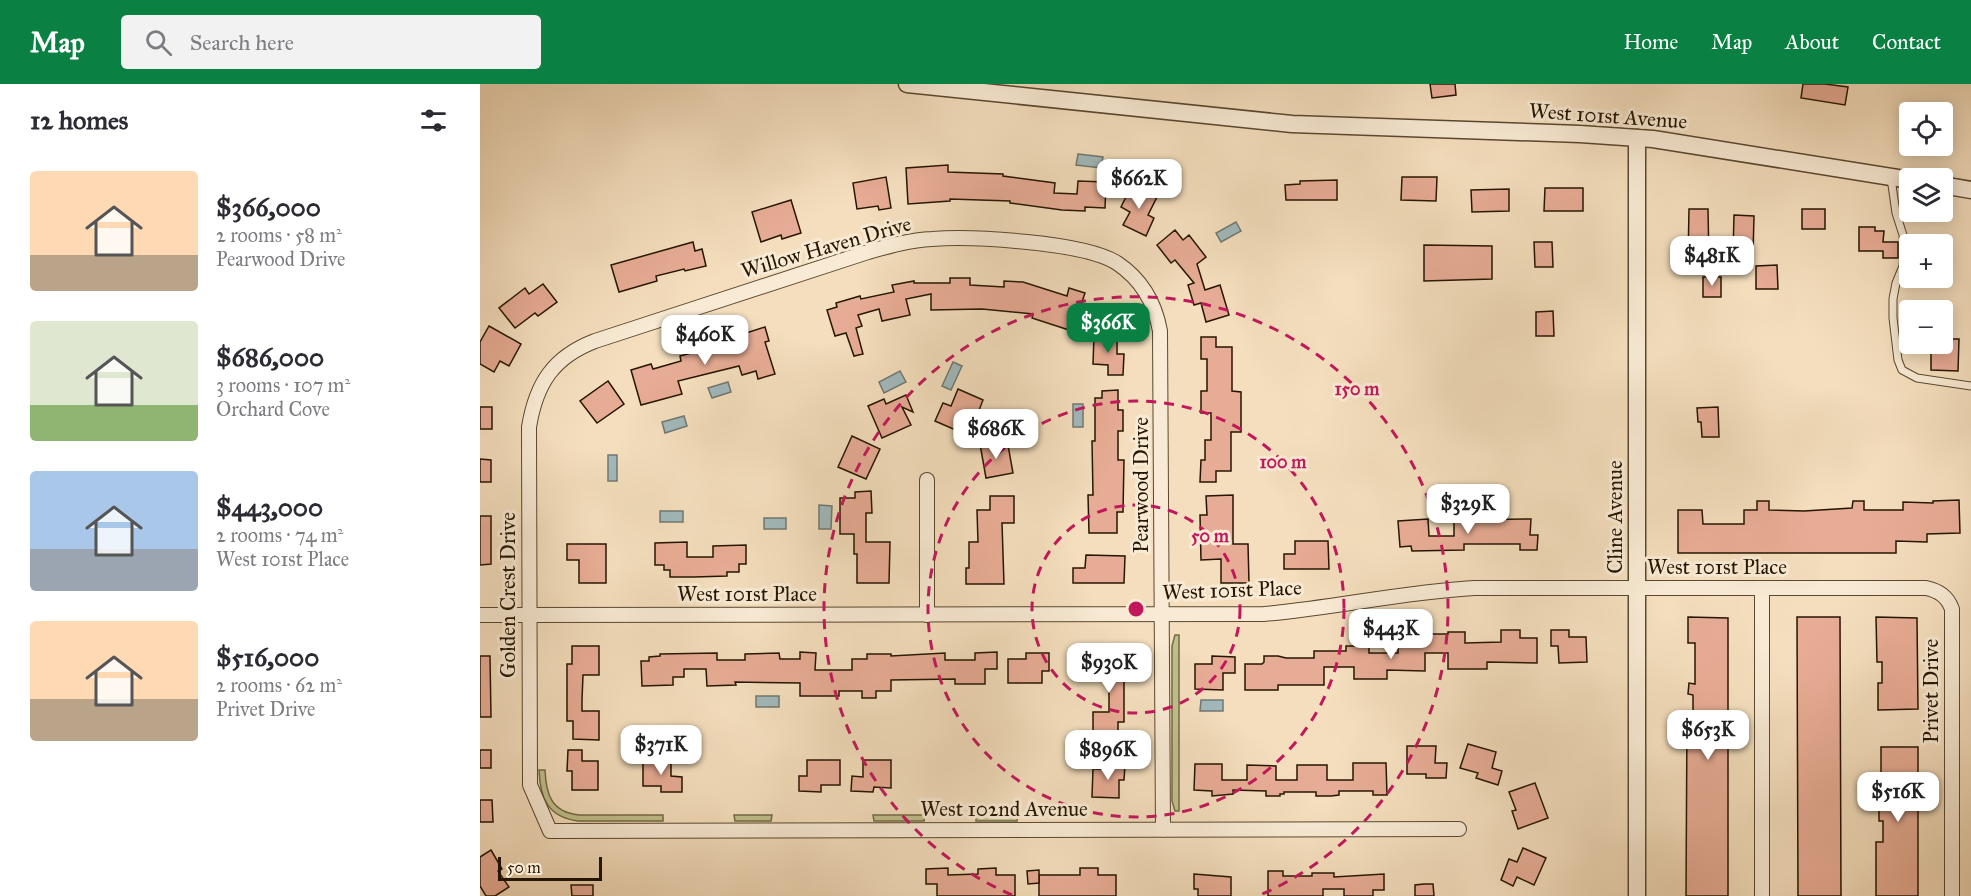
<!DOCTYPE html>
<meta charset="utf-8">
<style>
body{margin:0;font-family:"IM FELL Great Primer",serif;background:#f2f2f3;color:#2b2b33;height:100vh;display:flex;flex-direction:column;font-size:22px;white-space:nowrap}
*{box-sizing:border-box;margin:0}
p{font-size:20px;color:#7c7c81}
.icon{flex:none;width:33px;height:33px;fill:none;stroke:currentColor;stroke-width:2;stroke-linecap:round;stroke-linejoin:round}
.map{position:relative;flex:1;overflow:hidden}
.details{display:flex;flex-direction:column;background:#fff;width:480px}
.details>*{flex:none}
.buttons{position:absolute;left:1419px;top:18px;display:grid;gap:12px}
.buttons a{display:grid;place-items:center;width:54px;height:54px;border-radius:6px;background:#fff;box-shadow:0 3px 15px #0003;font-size:30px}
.scale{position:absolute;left:18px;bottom:15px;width:104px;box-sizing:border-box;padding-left:6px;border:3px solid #261600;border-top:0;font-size:16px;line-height:21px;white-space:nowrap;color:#261600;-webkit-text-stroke:4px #f8ead4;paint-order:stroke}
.price{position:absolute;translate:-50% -51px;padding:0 14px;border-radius:12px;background:#fff;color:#222;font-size:20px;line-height:39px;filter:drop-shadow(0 2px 3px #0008)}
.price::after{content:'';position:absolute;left:50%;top:36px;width:18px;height:14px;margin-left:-9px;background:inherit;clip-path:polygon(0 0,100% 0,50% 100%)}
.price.on{background:#0b8043;color:#fff}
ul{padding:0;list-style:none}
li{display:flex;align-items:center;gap:18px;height:150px;padding:0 30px}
li span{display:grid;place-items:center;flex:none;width:168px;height:120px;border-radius:6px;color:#555}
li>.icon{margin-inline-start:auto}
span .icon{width:72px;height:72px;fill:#fffc;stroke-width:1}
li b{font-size:26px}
h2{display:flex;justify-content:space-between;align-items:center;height:72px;padding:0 30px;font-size:26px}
header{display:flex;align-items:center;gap:36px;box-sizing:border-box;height:84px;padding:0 30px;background:#0b8043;color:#fff}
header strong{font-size:28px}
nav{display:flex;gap:33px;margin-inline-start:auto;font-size:21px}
.search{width:420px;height:54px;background:#f2f2f3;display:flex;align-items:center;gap:15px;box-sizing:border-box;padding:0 21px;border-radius:6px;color:#7c7c81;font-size:22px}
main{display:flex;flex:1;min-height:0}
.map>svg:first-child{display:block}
</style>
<header>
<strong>Map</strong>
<div class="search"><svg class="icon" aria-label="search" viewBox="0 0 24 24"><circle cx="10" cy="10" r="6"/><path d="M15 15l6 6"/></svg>Search here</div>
<nav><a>Home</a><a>Map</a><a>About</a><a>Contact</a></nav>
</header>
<main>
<section class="details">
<h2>12 homes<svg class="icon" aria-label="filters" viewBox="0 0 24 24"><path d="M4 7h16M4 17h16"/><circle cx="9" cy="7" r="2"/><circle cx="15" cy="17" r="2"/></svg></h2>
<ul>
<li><span style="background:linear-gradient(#ffd9b3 70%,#b9a48a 0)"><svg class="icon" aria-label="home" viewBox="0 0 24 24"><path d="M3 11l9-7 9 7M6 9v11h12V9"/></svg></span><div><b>$366,000</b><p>2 rooms · 58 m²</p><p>Pearwood Drive</p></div></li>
<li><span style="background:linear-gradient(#dfe7d0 70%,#8fb573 0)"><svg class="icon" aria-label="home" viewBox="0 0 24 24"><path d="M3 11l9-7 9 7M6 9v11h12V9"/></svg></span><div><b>$686,000</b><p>3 rooms · 107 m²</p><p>Orchard Cove</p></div></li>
<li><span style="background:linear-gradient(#a9c7e8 65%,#9aa5b1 0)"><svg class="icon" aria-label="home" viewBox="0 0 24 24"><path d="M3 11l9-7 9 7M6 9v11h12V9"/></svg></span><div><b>$443,000</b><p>2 rooms · 74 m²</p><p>West 101st Place</p></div></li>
<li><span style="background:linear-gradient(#ffd9b3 65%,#b9a48a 0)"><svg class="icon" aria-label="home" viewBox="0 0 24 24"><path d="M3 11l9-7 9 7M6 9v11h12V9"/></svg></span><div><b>$516,000</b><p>2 rooms · 62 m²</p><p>Privet Drive</p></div></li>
</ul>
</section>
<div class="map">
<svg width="1491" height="812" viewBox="0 0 1491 812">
<rect width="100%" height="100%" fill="#f4debd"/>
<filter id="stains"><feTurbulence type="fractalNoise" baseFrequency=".00333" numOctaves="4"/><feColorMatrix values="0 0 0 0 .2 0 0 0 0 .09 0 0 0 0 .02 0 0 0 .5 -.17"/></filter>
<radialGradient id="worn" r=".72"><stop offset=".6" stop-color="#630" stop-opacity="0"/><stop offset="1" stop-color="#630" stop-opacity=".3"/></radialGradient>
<g fill="#c0c08d" stroke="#736b46" stroke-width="1.5">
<polygon points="695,551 699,551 699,727 695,727 692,717 692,562"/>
<path d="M59,686H65C66,710 71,728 99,731H183V737H98C68,733 60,715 59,686Z"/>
<polygon points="254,731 292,731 291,737 255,737"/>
<polygon points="393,731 445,731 444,737 394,737"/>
<polygon points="496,731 538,731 537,737 496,737"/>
</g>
<g fill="#a1b9bc" stroke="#707871" stroke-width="1.5">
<polygon points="598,70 623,73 621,84 596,81"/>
<polygon points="664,82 687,94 681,104 659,91"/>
<polygon points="756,138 761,147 741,158 736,149"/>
<polygon points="473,278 482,282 471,306 462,302"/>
<polygon points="420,287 426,298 404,309 399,298"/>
<polygon points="248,298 251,308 232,314 228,304"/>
<rect x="593" y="320" width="10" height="23"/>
<polygon points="204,332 207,342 185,349 182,338"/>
<rect x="128" y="371" width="9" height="26"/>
<polygon points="339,421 352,422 351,445 339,445"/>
<rect x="180" y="427" width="23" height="11"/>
<rect x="284" y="434" width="22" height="11"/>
<rect x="276" y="612" width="23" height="11"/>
<polygon points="721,616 743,616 743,627 720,627"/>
</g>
<g fill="#e7ac95" stroke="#261600" stroke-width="1.5">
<polygon points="950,0 975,0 976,11 952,14"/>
<polygon points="1323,0 1345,0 1368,3 1365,21 1321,14"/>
<polygon points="468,81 468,88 523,90 523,92 575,99 574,109 597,110 598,97 626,98 625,124 605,123 605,127 582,126 530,119 530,117 470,115 470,117 428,120 426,84"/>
<polygon points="406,93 411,124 399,126 398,122 377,125 373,99"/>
<polygon points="922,93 957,93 956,117 921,116"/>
<polygon points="857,96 857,116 806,116 805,101 820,100 820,97"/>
<polygon points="652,101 677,113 668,131 674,134 666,152 643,141 650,128 641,123"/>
<polygon points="1065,104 1103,104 1103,127 1064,127"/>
<polygon points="1029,105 1029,127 992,128 991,106"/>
<polygon points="311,116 321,149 302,155 301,151 281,158 272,128"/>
<polygon points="1209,125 1228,125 1229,177 1208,178"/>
<rect x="1322" y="125" width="23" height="20"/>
<polygon points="1254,131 1274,132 1273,170 1253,169"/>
<polygon points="1379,143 1395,143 1395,147 1404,147 1403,158 1418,158 1418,174 1403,174 1403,167 1379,167"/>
<polygon points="695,146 703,156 709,151 726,173 717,180 725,206 740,201 749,231 726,238 721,219 714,221 708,201 714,199 695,176 691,179 677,161"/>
<polygon points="213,158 215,167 222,165 226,182 205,187 204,185 176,192 177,197 139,208 131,181"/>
<polygon points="1054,158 1072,158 1073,183 1055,183"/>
<polygon points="944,161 1012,162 1012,195 944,197"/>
<polygon points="1297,181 1298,205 1276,205 1276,182"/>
<rect x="1223" y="193" width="18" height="20"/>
<polygon points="470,194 490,194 490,201 524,203 524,197 543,198 587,212 589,204 605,209 592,247 552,234 553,230 502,225 451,226 451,210 426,215 430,231 402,237 399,225 378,231 382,242 376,244 383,270 374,272 366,249 355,252 347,226 357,223 356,219 380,212 381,215 414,208 412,201 434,197 434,199 470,199"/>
<polygon points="63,200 77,218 58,232 55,229 35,244 19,224 45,204 49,210"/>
<polygon points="1073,227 1074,252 1056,252 1056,228"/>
<polygon points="9,242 41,260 29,282 20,277 14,288 0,280 0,258"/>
<polygon points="285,243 289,257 285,258 295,290 278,295 276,287 262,291 259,282 198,297 202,310 161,321 151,286 171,280 173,285 201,277 200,272 252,258 264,254 263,250"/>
<polygon points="614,251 637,251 637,270 644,270 643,291 628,291 628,281 613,280"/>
<polygon points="721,253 736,253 736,263 752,263 752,307 761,308 761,348 751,348 751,387 736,387 736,398 720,398 721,376 725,376 725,356 731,356 731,329 721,329 721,307 727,307 727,275 721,275"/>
<polygon points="1462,255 1479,255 1478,287 1451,286 1451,260 1462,260"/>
<polygon points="128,297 144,320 117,339 100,317"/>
<polygon points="478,305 503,316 494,339 483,334 478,347 455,337 463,319 471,322"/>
<polygon points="638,306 638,326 643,326 643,347 638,347 638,376 644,376 643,428 637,428 637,449 609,449 608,411 613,411 612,357 615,357 615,314 622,314 622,307"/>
<polygon points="426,311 433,328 422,323 431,341 402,354 388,322 404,315 406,320"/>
<rect x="0" y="323" width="12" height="22"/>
<polygon points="1238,323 1239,353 1222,353 1221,338 1218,338 1217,324"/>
<polygon points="372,352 400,365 386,395 358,383"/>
<polygon points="516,357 517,363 528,361 533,389 506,394 500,360"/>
<polygon points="0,375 11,376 11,398 0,398"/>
<polygon points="391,407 392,429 386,429 386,458 410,458 409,499 377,499 377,470 374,470 374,450 360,450 360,414 375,414 375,408"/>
<polygon points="753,411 753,460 768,460 769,499 741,499 741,475 721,476 720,431 727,431 726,412"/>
<polygon points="510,412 534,412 534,439 522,439 524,500 486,500 486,484 489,484 489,458 498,458 497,426 510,426"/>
<polygon points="1479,416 1480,449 1447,450 1447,458 1416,457 1416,469 1198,469 1198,426 1222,426 1223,440 1264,440 1264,426 1277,426 1277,417 1289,417 1289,426 1324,427 1372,424 1373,417 1384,417 1384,426 1423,426 1423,418 1453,419 1453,417"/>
<polygon points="0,432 11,432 11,480 0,481"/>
<polygon points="948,435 949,452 974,452 974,436 1051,435 1050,451 1058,451 1057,466 1040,466 1040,460 984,460 984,466 932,467 931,462 920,463 918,437"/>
<polygon points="815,457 848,457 849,485 804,485 804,470 815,470"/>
<polygon points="207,458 207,473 233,473 233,462 266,461 266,480 259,480 259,488 247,488 247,492 214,493 190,493 190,486 184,486 184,481 175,481 175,459"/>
<polygon points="87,460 126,460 126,499 99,499 99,476 87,476"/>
<polygon points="606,471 645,472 644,499 593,499 593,484 605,484"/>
<polygon points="1208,533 1248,534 1248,812 1206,812 1207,632 1213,632 1213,611 1208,610 1209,599 1215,600 1215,559 1208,559"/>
<polygon points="1317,533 1360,533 1361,812 1318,812"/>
<polygon points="1396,533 1437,534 1438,625 1398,626 1398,599 1402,599 1402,578 1397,578"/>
<polygon points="1021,546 1040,546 1040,554 1057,554 1057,579 1007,578 1007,585 968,585 968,569 945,569 945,587 907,586 907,595 874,595 874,583 844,583 844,601 798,601 798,606 765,606 765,580 782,580 784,578 784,572 798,572 806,574 834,574 834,567 866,567 866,562 889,562 889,569 918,569 918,561 936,561 936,550 968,550 968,548 985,548 985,559 1021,558"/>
<polygon points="1071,546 1089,546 1089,553 1106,553 1107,578 1079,579 1078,562 1071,562"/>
<polygon points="92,562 119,562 119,591 103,591 102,616 102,627 119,627 119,656 93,655 93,637 87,637 87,580 92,580"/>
<polygon points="613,562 638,563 638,580 644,580 644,638 638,638 638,657 613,657 613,628 629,628 629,591 612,590"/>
<polygon points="320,568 336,569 335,586 372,586 372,575 387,575 387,570 411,570 411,572 465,569 465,576 495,576 495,569 517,568 517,585 505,585 505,600 475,600 475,595 411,596 411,607 396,607 396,614 382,614 382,607 359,607 359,612 320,612 320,599 255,598 256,601 227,602 226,585 204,585 204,593 193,593 193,601 162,602 161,577 169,577 169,573 180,572 180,570 237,569 237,576 265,576 265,570 299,569 300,575 320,575"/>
<polygon points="546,569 569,569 569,587 562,587 562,599 528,599 528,575 546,575"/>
<polygon points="0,572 10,572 11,633 0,633"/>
<polygon points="732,572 755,573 755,589 743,589 743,606 715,605 715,580 732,580"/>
<polygon points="988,660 1016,668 1012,684 1022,687 1018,701 996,694 998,689 980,684"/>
<polygon points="927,662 956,662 955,679 967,679 966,694 946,694 946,690 927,690"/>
<polygon points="1401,663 1438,663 1438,812 1396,812 1396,758 1403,758 1403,737 1399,737 1399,720 1396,720 1396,695 1401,695"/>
<rect x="0" y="666" width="11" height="18"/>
<polygon points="88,666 102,666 102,677 118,677 118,706 92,706 92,687 87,687"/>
<polygon points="163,676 191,676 191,692 202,693 202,708 181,708 181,702 163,702"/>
<polygon points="327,676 360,676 360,701 341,701 341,708 319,707 319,692 327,692"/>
<polygon points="383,676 411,676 411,704 394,703 393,708 371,707 372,692 383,693"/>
<polygon points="873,679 906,679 907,711 893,711 893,707 859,707 859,711 851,712 836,712 836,708 804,708 804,710 800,710 800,712 786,712 786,707 753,706 753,710 732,712 732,707 714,706 715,680 742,680 742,696 767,696 767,681 796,682 796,696 817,696 817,681 847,681 847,696 873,696"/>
<polygon points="628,681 645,681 644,696 639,696 639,714 612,713 613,685 628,685"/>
<polygon points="1055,699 1068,734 1038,745 1032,727 1036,726 1029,708"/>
<polygon points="0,716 12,716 13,738 0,738"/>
<polygon points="1043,764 1066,774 1054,801 1037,793 1033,802 1021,796 1029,775 1037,778"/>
<polygon points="11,766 22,785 18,787 29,803 15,812 6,812 0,802 0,773"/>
<polygon points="468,784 468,791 498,790 498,785 516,784 516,791 535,791 535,812 457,812 457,800 446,800 446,785"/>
<polygon points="600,784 618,784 618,791 636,791 636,812 559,812 559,791 600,791"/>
<polygon points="559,786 559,799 548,800 547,787"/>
<polygon points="788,787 803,787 803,792 832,792 832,789 854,789 854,793 904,790 904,806 893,806 893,812 864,812 864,805 843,805 843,812 788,812"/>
<polygon points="714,790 751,793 751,812 718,812 718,805 714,805"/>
<polygon points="944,800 953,800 954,812 935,812 935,801"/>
<polygon points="91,801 113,801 113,812 92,812"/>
</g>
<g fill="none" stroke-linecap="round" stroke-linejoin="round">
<defs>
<polyline id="service" points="1411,94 1416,129 1423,151 1424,165 1423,182 1416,199 1413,215 1413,234 1418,276 1422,286 1437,294 1491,302"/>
<g id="minor">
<polyline points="1282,504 1282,812"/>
<path d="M0,531L784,530C854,524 923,508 994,504H1446C1459,507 1467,512 1472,525V812"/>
<polyline points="447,531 447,396"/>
<path d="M683,746L680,247C675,219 661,195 637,179C604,158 492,152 452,155C430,156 409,162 388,168L115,257C73,273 56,300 49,343L50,701L70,747L979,745"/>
</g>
<g id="tertiary">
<polyline points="427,0 812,40 1100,50 1173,55 1430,96"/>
<polyline points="1157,54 1157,812"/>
<polyline points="1462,101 1491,106"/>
</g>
</defs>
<use href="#service" stroke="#5a482f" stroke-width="9"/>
<use href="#minor" stroke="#5a482f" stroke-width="16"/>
<use href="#tertiary" stroke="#5a482f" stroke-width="19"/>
<use href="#service" stroke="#f8ead4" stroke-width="7"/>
<use href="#minor" stroke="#f8ead4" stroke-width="14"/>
<use href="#tertiary" stroke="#f8ead4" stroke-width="16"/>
</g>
<g fill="none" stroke="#c2185b" stroke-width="3" stroke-dasharray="10 8">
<circle cx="656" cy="525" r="104"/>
<circle cx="656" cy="525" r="208"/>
<path d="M532 811A312 312 0 1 1 780 811"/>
</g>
<g text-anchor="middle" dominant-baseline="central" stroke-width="6" stroke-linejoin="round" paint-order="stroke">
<g font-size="21" fill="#261600" stroke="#f8ead4">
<text transform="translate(1128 32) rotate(4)">West 101st Avenue</text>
<text transform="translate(346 163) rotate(-16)">Willow Haven Drive</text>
<text transform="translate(661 401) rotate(-90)">Pearwood Drive</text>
<text transform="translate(1135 433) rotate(-90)">Cline Avenue</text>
<text x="1237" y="483">West 101st Place</text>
<text transform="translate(752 506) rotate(-2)">West 101st Place</text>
<text x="267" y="510">West 101st Place</text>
<text transform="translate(28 511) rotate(-90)">Golden Crest Drive</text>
<text transform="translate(1451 607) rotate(-90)">Privet Drive</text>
<text x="524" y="725">West 102nd Avenue</text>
</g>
</g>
<circle cx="656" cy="525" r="9" fill="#c2185b" stroke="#f8ead4" stroke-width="3"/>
<g font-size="18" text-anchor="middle" font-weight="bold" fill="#c2185b" stroke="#f8ead4" stroke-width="6" stroke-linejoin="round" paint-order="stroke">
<text x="877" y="311">150 m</text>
<text x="803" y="384">100 m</text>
<text x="730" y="458">50 m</text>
</g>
<rect width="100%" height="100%" filter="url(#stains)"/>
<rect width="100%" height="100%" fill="url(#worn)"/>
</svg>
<div class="buttons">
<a><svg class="icon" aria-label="locate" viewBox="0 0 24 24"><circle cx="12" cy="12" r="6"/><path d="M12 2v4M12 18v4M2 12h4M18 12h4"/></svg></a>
<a><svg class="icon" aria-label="layers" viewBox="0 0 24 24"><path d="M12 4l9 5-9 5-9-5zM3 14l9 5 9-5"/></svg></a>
<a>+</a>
<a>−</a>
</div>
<div class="scale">50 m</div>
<b class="price" style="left:659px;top:126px">$662K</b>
<b class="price" style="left:1232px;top:203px">$481K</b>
<b class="price on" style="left:628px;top:270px">$366K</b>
<b class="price" style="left:225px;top:282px">$460K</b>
<b class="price" style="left:516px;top:376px">$686K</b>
<b class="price" style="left:988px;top:451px">$329K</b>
<b class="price" style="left:911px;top:576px">$443K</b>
<b class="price" style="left:629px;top:610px">$930K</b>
<b class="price" style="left:1228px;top:677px">$653K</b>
<b class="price" style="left:181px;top:692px">$371K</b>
<b class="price" style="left:628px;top:697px">$896K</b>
<b class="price" style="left:1418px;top:739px">$516K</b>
</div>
</main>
